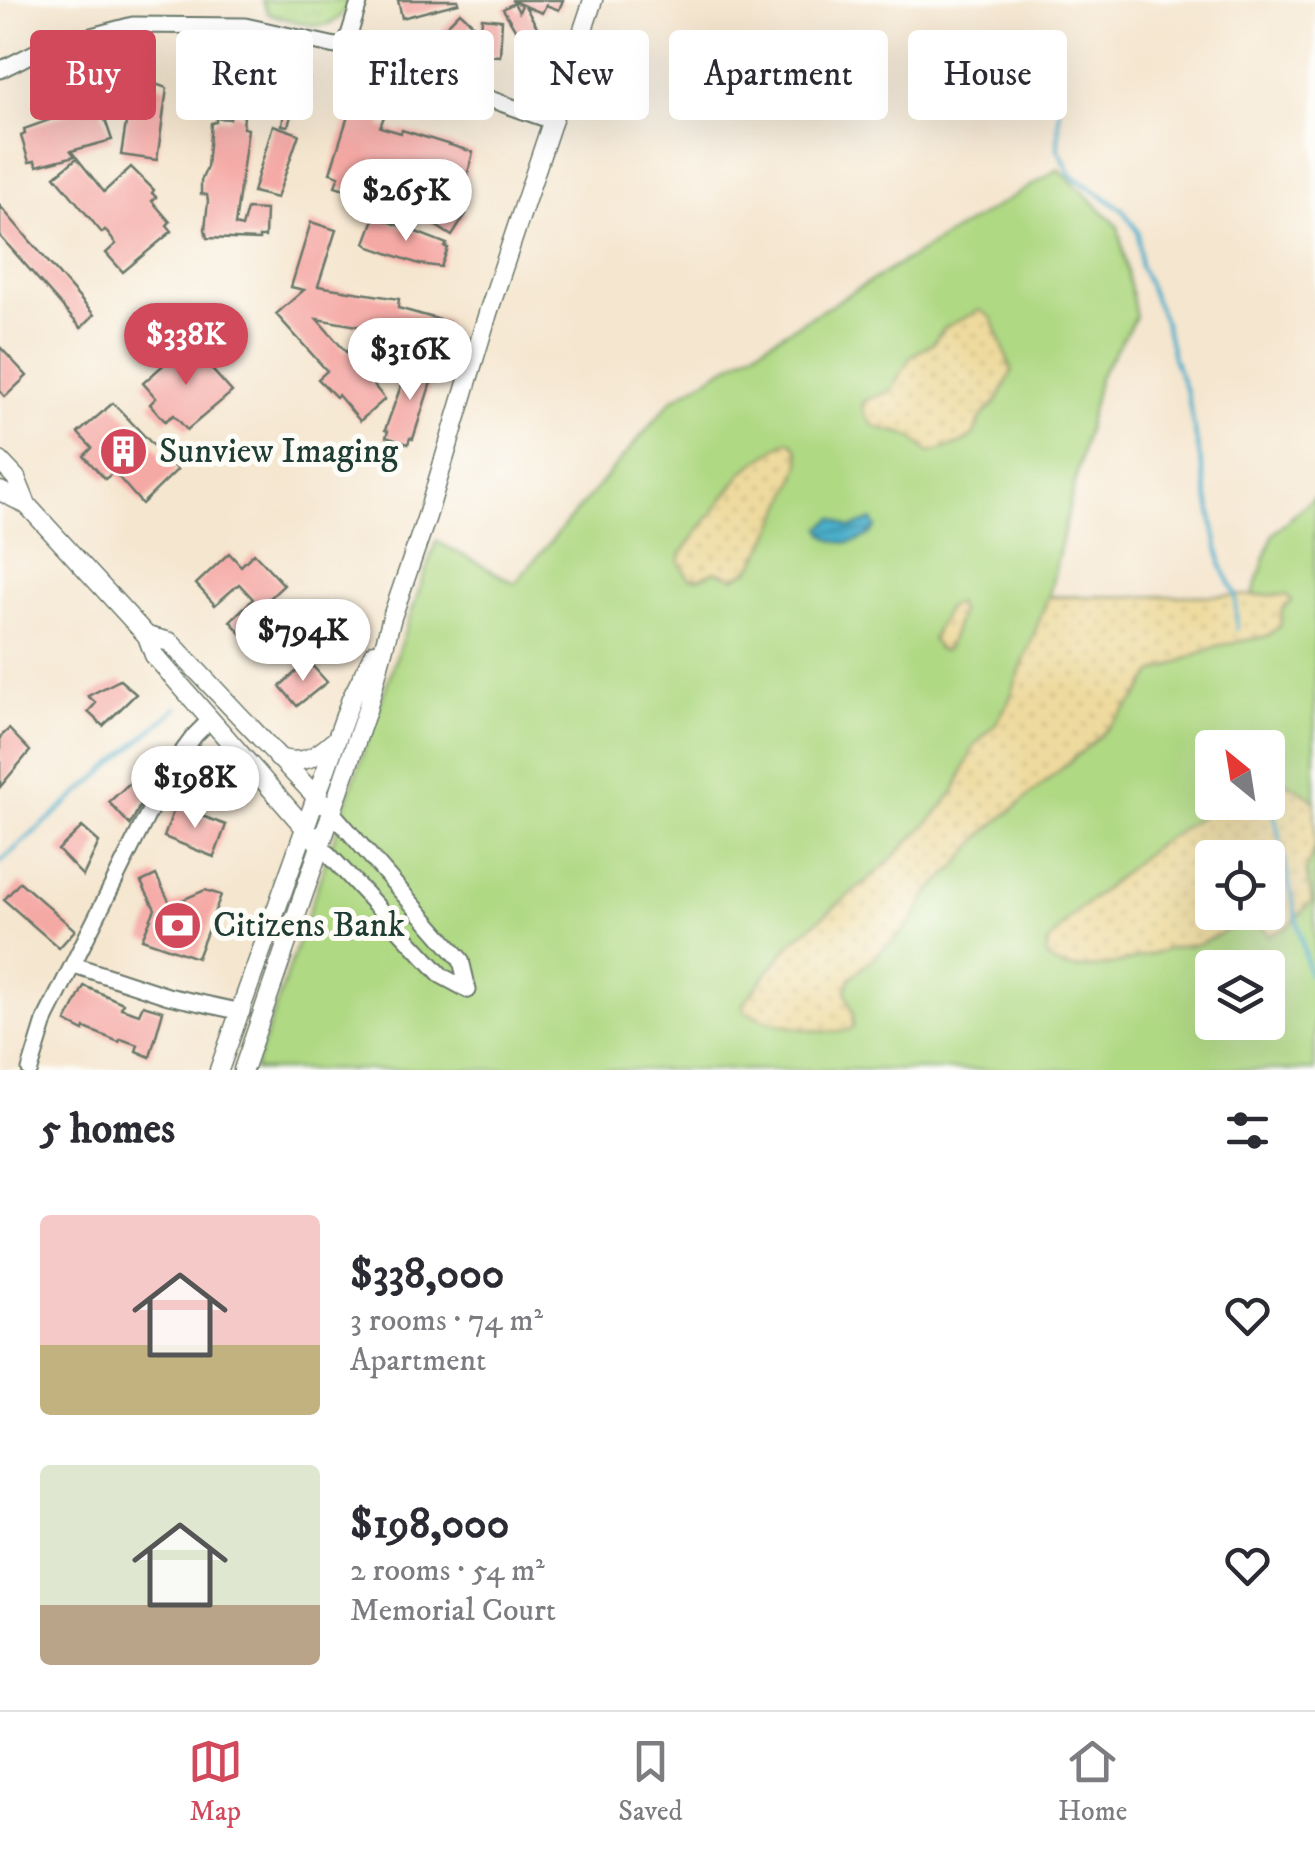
<!DOCTYPE html>
<meta charset="utf-8">
<style>
body{margin:0;font-family:"IM FELL DW Pica",serif;background:#f2f2f3;color:#2b2b33;height:100vh;display:flex;flex-direction:column;font-size:38px;white-space:nowrap}
*{box-sizing:border-box;margin:0}
p{font-size:32px;color:#7c7c81}
.icon{flex:none;width:55px;height:55px;fill:none;stroke:currentColor;stroke-width:2;stroke-linecap:round;stroke-linejoin:round}
.map{position:relative;height:1070px;overflow:hidden}
.details{display:flex;flex-direction:column;background:#fff;flex:1}
.details>*{flex:none}
.top-card{position:absolute;left:30px;top:30px;width:1255px;height:90px;display:flex;gap:20px}
.needle{width:65px;rotate:330deg}
.fabs{position:absolute;left:1195px;top:730px;display:grid;gap:20px}
.fabs a{display:grid;place-items:center;width:90px;height:90px;border-radius:10px;background:#fff;box-shadow:0 10px 40px #0002;font-size:50px}
.price{position:absolute;translate:-50% -85px;padding:0 22px;border-radius:35px;background:#fff;color:#222;font-size:32px;line-height:65px;filter:drop-shadow(0 2px 5px #0008)}
.price::after{content:'';position:absolute;left:50%;top:60px;width:30px;height:22px;margin-left:-15px;background:inherit;clip-path:polygon(0 0,100% 0,50% 100%)}
.price.active{background:#d1495b;color:#fff}
ul{padding:0;list-style:none}
li{display:flex;align-items:center;gap:30px;height:250px;padding:0 40px}
li span{display:grid;place-items:center;flex:none;width:280px;height:200px;border-radius:10px;color:#555}
li>.icon{margin-inline-start:auto}
span .icon{width:120px;height:120px;fill:#fffc;stroke-width:1}
li b{font-size:42px}
h2{display:flex;justify-content:space-between;align-items:center;height:120px;padding:0 40px;font-size:42px}
.chip{padding:0 35px;border-radius:10px;background:#fff;box-shadow:0 10px 40px #0002;font-size:35px;line-height:90px}
.chip.active{background:#d1495b;color:#fff}
.dock{display:flex;justify-content:space-around;align-items:center;height:140px;border-top:2px solid #e1e1e2;background:#fff;font-size:28px;color:#7c7c81}
.dock a{display:grid;justify-items:center;gap:5px}
.dock .active{color:#d1495b}
.map>svg:first-child{display:block}
</style>
<div class="map">
<svg width="1315" height="1070" viewBox="0 0 1315 1070">
<defs>
<pattern id="sand-dots" width="8" height="8" patternUnits="userSpaceOnUse" patternTransform="scale(2.5)"><rect width="8" height="8" fill="#eeda9e"/><path d="M2 2h.1M6 6h.1" fill="none" stroke="#ccbc89" stroke-width="1.8" stroke-linecap="round"/></pattern>
<pattern id="park-tufts" width="24" height="20" patternUnits="userSpaceOnUse" patternTransform="scale(2.5)"><rect width="24" height="20" fill="#b0d984"/><path d="M3 7l-1-3M5 7V3M7 7l1-3M15 17l-1-3M17 17v-4M19 17l1-3" fill="none" stroke="#97bb73"/></pattern>
<pattern id="water-rules" width="6" height="5" patternUnits="userSpaceOnUse" patternTransform="scale(2.5)"><rect width="6" height="5" fill="#4cafcb"/><path d="M0 2.5h6" fill="none" stroke="#3f90a6"/></pattern>
</defs>
<rect width="100%" height="100%" fill="#fdfcf7"/>
<filter id="ink" filterUnits="userSpaceOnUse"><feTurbulence type="fractalNoise" baseFrequency=".01" numOctaves="2"/><feDisplacementMap in="SourceGraphic" scale="20" xChannelSelector="R" yChannelSelector="G"/><feConvolveMatrix kernelMatrix="1 2 1 2 8 2 1 2 1" color-interpolation-filters="sRGB"/></filter>
<filter id="wash" filterUnits="userSpaceOnUse"><feTurbulence type="fractalNoise" baseFrequency=".0048" numOctaves="4" result="noise"/><feDisplacementMap in="SourceGraphic" scale="40" xChannelSelector="R" yChannelSelector="G"/><feGaussianBlur stdDeviation="2.25" result="paint"/><feColorMatrix in="noise" values="0 0 0 0 0 0 0 0 0 0 0 0 0 0 0 0 0 1.4 0 .05"/><feComposite in="paint" operator="in"/></filter>
<g filter="url(#wash)">
<rect width="100%" height="100%" fill="#f5e6cf"/>
<path fill="#b0d984" stroke="#688b5c" stroke-width="2.5" fill-rule="evenodd" d="M1059,169L1118,226L1136,317L1099,377L1049,596L1252,597L1273,534L1315,496V1070H254L436,541L515,583L673,399ZM1212,748H1268V802H1212ZM1212,858H1268V912H1212ZM1212,968H1268V1022H1212Z"/>
<g fill="url(#sand-dots)" stroke="#868c69" stroke-width="2.5" fill-rule="evenodd">
<path d="M980,310L992,318L1012,371L998,400L982,416L973,436L960,444L930,453C923,448 917,440 909,436C888,426 871,437 862,405L866,400L891,391L911,356L933,343L944,328Z"/>
<path d="M788,440C796,444 799,449 800,458C802,472 760,559 749,570C747,571 736,577 735,578L715,571L699,579L689,578L679,562L681,554L744,471Z"/>
<path d="M1287,595L1292,601L1282,609L1280,626L1267,636L1217,646L1153,673L1136,699L1097,739L982,835L956,867L928,893L910,926L850,978L846,992L853,1013V1028C834,1039 761,1023 744,1010L743,1004L792,942L883,867L931,820L955,790L974,746L995,725L1008,703L1048,597Z"/>
<polygon points="956,603 960,613 948,647 944,651 938,649 932,639 947,608"/>
<path d="M1268,774L1279,776C1290,790 1305,788 1315,802V845L1306,870L1312,901L1287,928L1269,935L1257,923C1234,920 1219,938 1198,944C1188,946 1177,945 1167,949C1140,958 1065,983 1046,956L1048,943L1072,916L1156,845L1222,803L1268,802ZM1212,858H1268V912H1212Z"/>
</g>
<path fill="url(#park-tufts)" stroke="#688b5c" stroke-width="2.5" d="M262,0H349C335,42 301,21 268,14Z"/>
<path fill="url(#water-rules)" stroke="#367680" stroke-width="2.5" d="M834,518L851,528L872,520L876,527C865,544 830,551 821,528Z"/>
<g fill="none" stroke-linecap="round" stroke-linejoin="round">
<g stroke="#4cafcb" stroke-width="4">
<polyline points="1059,110 1058,148 1071,175 1123,210 1138,232 1140,266 1165,323 1173,358 1187,393 1222,567 1235,593 1237,628"/>
<polyline points="1269,789 1309,975"/>
<polyline points="0,862 177,708"/>
</g>
</g>
<g id="blocks">
<g fill="#f5a9a5">
<polygon points="398,0 458,0 459,3 402,18"/>
<polygon points="511,0 563,0 559,10 546,5 542,13 525,6 544,39 527,49 503,9 514,3 519,12 522,5"/>
<polygon points="460,12 473,24 450,48 437,35"/>
<polygon points="482,18 502,20 500,56 479,55"/>
<polygon points="236,64 266,73 309,79 304,108 293,109 288,126 282,125 285,107 261,105 224,94 228,67 235,68"/>
<polygon points="144,80 167,88 157,160 121,155 132,84 143,85"/>
<polygon points="99,102 112,140 71,151 75,156 37,166 35,161 29,162 21,136 25,134 24,129"/>
<polygon points="352,103 362,106 363,104 385,114 380,127 401,133 402,130 473,152 466,181 461,180 460,185 387,162 466,214 452,236 392,198 383,212 361,198 363,195 335,186 339,176 330,173"/>
<polygon points="231,112 244,116 243,128 248,129 235,225 242,227 247,209 266,210 265,237 259,237 259,240 207,238 205,229 208,201 207,195 201,194 201,181 207,167 211,123 216,122 216,118 230,119"/>
<polygon points="273,125 299,134 277,198 253,192"/>
<polygon points="77,158 104,192 131,167 154,190 152,193 156,197 152,201 170,222 167,225 172,231 123,272 106,253 116,244 105,230 102,233 55,176"/>
<polygon points="0,206 94,315 81,328 0,236"/>
<polygon points="375,216 447,244 445,247 448,248 441,267 419,264 370,247 365,243"/>
<polygon points="311,222 336,230 318,286 399,299 398,308 448,322 442,347 433,345 432,347 414,340 416,327 395,323 393,332 317,319 346,352 367,335 384,352 363,372 385,399 360,421 338,395 336,397 318,379 327,371 276,314 304,290 291,287"/>
<polygon points="188,343 232,392 187,430 174,415 165,421 150,404 156,398 143,383"/>
<polygon points="0,347 27,376 5,397 0,391"/>
<polygon points="410,361 433,368 433,376 413,439 410,438 408,444 386,437 388,431 385,430"/>
<polygon points="113,403 177,470 142,504 114,472 105,479 84,456 92,448 78,433"/>
<polygon points="229,553 241,566 254,553 284,585 270,598 283,612 249,642 230,621 253,599 239,584 215,605 196,584"/>
<polygon points="308,661 327,682 297,706 280,686"/>
<polygon points="120,680 136,694 103,726 88,712 96,703 88,696"/>
<polygon points="9,729 30,751 0,787 0,737"/>
<polygon points="134,779 146,794 130,825 109,802"/>
<polygon points="175,806 226,825 214,857 164,837"/>
<polygon points="82,827 99,842 83,876 58,850"/>
<polygon points="156,875 171,905 205,890 221,895 197,958 142,939 155,909 141,882"/>
<polygon points="20,882 75,930 59,948 4,900"/>
<polygon points="84,986 123,1003 121,1008 139,1014 143,1005 163,1011 150,1057 136,1051 138,1045 121,1039 119,1042 85,1028 84,1031 66,1022"/>
</g>
</g>
</g>
<g filter="url(#ink)">
<use href="#blocks" fill-opacity="0" stroke="#6a786a" stroke-width="2.5"/>
<g fill="none" stroke-linecap="round" stroke-linejoin="round">
<defs>
<g id="minor">
<polyline points="345,48 360,0"/>
<polyline points="0,70 42,49 133,25 245,26 345,48 552,121"/>
<polyline points="331,811 461,960 468,990"/>
<polyline points="320,845 442,976 468,990"/>
<polyline points="74,965 168,996 242,1012"/>
<polyline points="30,1070 46,1018 172,766 195,735 210,720"/>
</g>
<g id="major">
<polyline points="0,461 16,478 27,505 147,636 154,655 320,845"/>
<polyline points="0,491 27,505"/>
<polyline points="147,636 170,642 323,804"/>
<path d="M278,758C302,765 315,758 333,742"/>
<polyline points="219,1070 351,699 374,653"/>
<polyline points="243,1070 367,710 392,617 427,516 488,313 593,0"/>
</g>
</defs>
<use href="#minor" stroke="#6a786a" stroke-width="19"/>
<use href="#major" stroke="#6a786a" stroke-width="21"/>
<use href="#minor" stroke="#fff" stroke-width="15"/>
<use href="#major" stroke="#fff" stroke-width="18"/>
</g>
</g>
<defs>
<symbol id="building-disc" viewBox="-11 -11 22 22"><circle r="9.5" fill="#d1495b" stroke="#fdfcf7"/><path d="M-4-6H4V6H1V3H-1V6H-4ZM-2.5-4.3h1.7v1.8h-1.7ZM.8-4.3h1.7v1.8H.8ZM-2.5-1h1.7V.8h-1.7ZM.8-1h1.7V.8H.8Z" fill="#fff"/></symbol>
<symbol id="bank-disc" viewBox="-11 -11 22 22"><circle r="9.5" fill="#d1495b" stroke="#fdfcf7"/><path d="M-6-4H6V4H-6ZM0-2.3a2.3 2.3 0 1 0 0 4.6a2.3 2.3 0 1 0 0-4.6Z" fill="#fff"/></symbol>
</defs>
<g fill-rule="evenodd">
<use href="#building-disc" x="96" y="424" width="55" height="55"/>
<use href="#bank-disc" x="150" y="898" width="55" height="55"/>
</g>
<g text-anchor="middle" dominant-baseline="central" stroke-width="10" stroke-linejoin="round" paint-order="stroke">
<g font-size="35" fill="#1f3d34" stroke="#fdfcf7" text-anchor="start">
<text x="159" y="452">Sunview Imaging</text>
<text x="213" y="926">Citizens Bank</text>
</g>
</g>
</svg>
<div class="fabs">
<a><svg class="needle" viewBox="-14 -14 28 28"><path d="M0-13l5 13h-10z" fill="#e53935"/><path d="M0 13l5-13h-10z" fill="#7c7c81"/></svg></a>
<a><svg class="icon" aria-label="locate" viewBox="0 0 24 24"><circle cx="12" cy="12" r="6"/><path d="M12 2v4M12 18v4M2 12h4M18 12h4"/></svg></a>
<a><svg class="icon" aria-label="layers" viewBox="0 0 24 24"><path d="M12 4l9 5-9 5-9-5zM3 14l9 5 9-5"/></svg></a>
</div>
<b class="price" style="left:406px;top:244px">$265K</b>
<b class="price active" style="left:186px;top:388px">$338K</b>
<b class="price" style="left:410px;top:403px">$316K</b>
<b class="price" style="left:303px;top:684px">$794K</b>
<b class="price" style="left:195px;top:831px">$198K</b>
<div class="top-card">
<a class="chip active">Buy</a>
<a class="chip">Rent</a>
<a class="chip">Filters</a>
<a class="chip">New</a>
<a class="chip">Apartment</a>
<a class="chip">House</a>
</div>
</div>
<section class="details">
<h2>5 homes<svg class="icon" aria-label="filters" viewBox="0 0 24 24"><path d="M4 7h16M4 17h16"/><circle cx="9" cy="7" r="2"/><circle cx="15" cy="17" r="2"/></svg></h2>
<ul>
<li><span style="background:linear-gradient(#f6c9c9 65%,#c2b280 0)"><svg class="icon" aria-label="home" viewBox="0 0 24 24"><path d="M3 11l9-7 9 7M6 9v11h12V9"/></svg></span><div><b>$338,000</b><p>3 rooms · 74 m²</p><p>Apartment</p></div><svg class="icon" aria-label="heart" viewBox="0 0 24 24"><path d="M12 20l-8-8c-3-5 5-10 8-4 3-6 11-1 8 4z"/></svg></li>
<li><span style="background:linear-gradient(#dfe7d0 70%,#b9a48a 0)"><svg class="icon" aria-label="home" viewBox="0 0 24 24"><path d="M3 11l9-7 9 7M6 9v11h12V9"/></svg></span><div><b>$198,000</b><p>2 rooms · 54 m²</p><p>Memorial Court</p></div><svg class="icon" aria-label="heart" viewBox="0 0 24 24"><path d="M12 20l-8-8c-3-5 5-10 8-4 3-6 11-1 8 4z"/></svg></li>
</ul>
</section>
<nav class="dock">
<a class="active"><svg class="icon" aria-label="map" viewBox="0 0 24 24"><path d="M3 6l6-2 6 2 6-2v14l-6 2-6-2-6 2zM9 4v14M15 6v14"/></svg>Map</a>
<a><svg class="icon" aria-label="saved" viewBox="0 0 24 24"><path d="M7 4h10v16l-5-4-5 4z"/></svg>Saved</a>
<a><svg class="icon" aria-label="home" viewBox="0 0 24 24"><path d="M3 11l9-7 9 7M6 9v11h12V9"/></svg>Home</a>
</nav>
